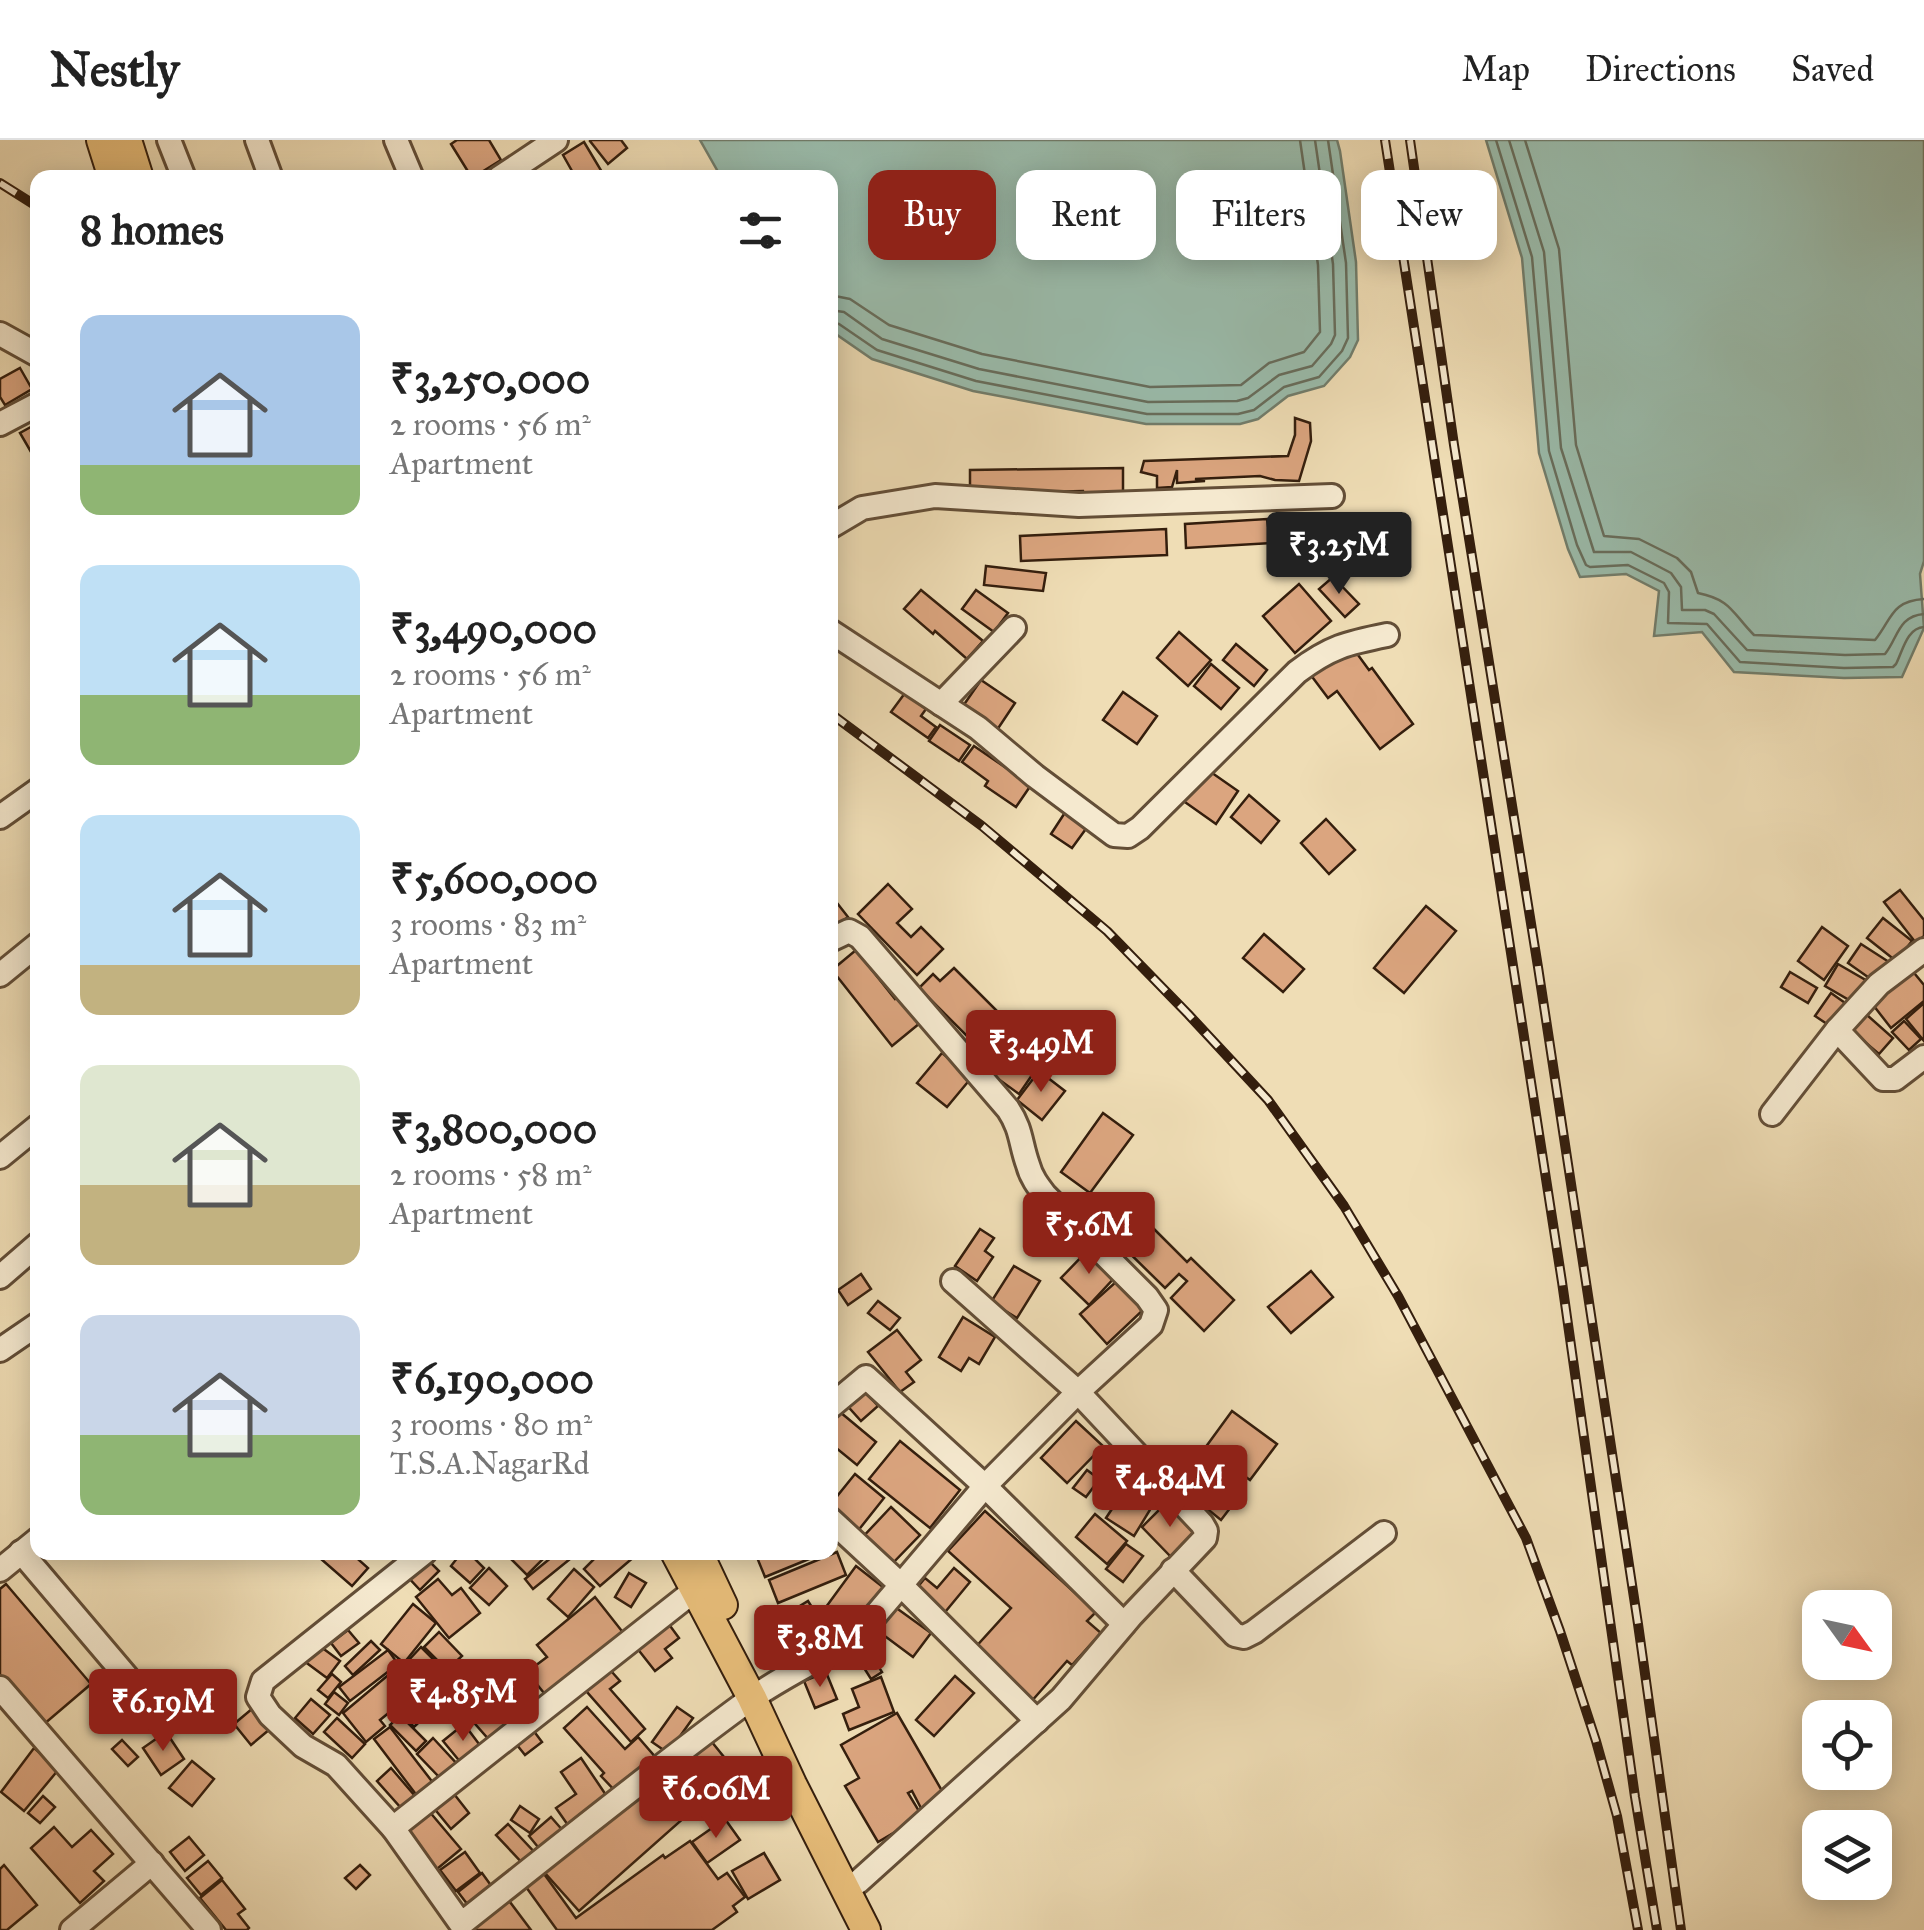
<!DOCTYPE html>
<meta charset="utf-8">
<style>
body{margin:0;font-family:"IM FELL Great Primer",serif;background:#f2f2f2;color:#222;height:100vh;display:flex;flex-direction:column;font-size:38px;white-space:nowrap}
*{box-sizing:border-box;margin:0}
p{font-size:32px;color:#767676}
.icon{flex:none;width:55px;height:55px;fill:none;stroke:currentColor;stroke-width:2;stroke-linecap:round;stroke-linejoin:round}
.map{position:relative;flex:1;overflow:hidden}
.side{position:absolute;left:30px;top:30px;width:808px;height:1390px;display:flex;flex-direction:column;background:#fff;border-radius:20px;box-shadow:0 5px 25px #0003}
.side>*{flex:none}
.hud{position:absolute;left:868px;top:30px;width:905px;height:90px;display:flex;gap:20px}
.needle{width:65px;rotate:123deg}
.controls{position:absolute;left:1802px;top:1450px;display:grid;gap:20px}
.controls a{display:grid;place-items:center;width:90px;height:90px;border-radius:20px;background:#fff;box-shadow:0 5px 25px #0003;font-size:50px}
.price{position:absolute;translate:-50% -85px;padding:0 22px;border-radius:10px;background:#8f2418;color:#fff;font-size:32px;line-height:65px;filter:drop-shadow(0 2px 5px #0008)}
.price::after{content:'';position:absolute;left:50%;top:60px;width:30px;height:22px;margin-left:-15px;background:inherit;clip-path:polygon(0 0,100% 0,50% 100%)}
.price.selected{background:#222;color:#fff}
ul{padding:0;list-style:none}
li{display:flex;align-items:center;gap:30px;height:250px;padding:0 50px}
li span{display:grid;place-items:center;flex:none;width:280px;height:200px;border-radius:20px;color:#555}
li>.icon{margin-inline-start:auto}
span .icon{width:120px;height:120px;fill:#fffc;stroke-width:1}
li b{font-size:42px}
h2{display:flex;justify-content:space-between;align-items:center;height:120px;padding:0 50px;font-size:42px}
.pill{padding:0 35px;border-radius:20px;background:#fff;box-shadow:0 5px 25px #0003;font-size:35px;line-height:90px}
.pill.selected{background:#8f2418;color:#fff}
header{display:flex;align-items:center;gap:60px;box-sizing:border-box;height:140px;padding:0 50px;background:#fff;border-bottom:2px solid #e0e0e0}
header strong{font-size:48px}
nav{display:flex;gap:55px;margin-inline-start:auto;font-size:35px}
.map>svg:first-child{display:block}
</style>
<header>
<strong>Nestly</strong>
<nav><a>Map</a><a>Directions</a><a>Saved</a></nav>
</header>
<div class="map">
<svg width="1924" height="1790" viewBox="0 0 1924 1790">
<rect width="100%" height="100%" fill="#efddb5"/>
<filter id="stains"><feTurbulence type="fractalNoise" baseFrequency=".002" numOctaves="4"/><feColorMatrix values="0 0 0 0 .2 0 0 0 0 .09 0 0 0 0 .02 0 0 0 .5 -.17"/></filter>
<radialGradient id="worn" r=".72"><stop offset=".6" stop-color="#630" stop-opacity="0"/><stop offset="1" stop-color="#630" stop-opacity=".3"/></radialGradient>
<g fill="#9abcac" stroke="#717d6c" stroke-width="2.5">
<polygon points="700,0 1337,0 1340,11 1356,122 1358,200 1350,217 1324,246 1288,256 1258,279 1240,284 1146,284 973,251 872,219 830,190 830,38 721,37"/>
<polygon points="1486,0 1924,0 1924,421 1920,434 1924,488 1902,537 1844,538 1734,532 1702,492 1654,496 1659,451 1626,434 1580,437 1568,409 1539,313 1522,118"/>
</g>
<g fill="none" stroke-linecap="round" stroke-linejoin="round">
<g stroke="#676d5c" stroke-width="2.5">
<path d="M1496,0L1532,117L1549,311L1577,405L1586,425L1590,427L1628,425L1664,443L1669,452L1668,483L1707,484L1740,522L1844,528L1893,527L1896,524C1903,510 1907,488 1924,487"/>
<path d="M1509,0L1544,112L1561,308L1594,412H1631L1671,433L1681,447L1682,470H1705L1714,474L1747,510L1845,515L1885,514C1898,498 1898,476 1924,474"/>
<path d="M1525,0L1559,109L1576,305L1604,396L1639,399L1677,418L1691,432L1698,453C1732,460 1732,473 1754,495L1875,500C1892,479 1891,461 1924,459"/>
<polyline points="830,155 850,159 889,185 982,214 1150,247 1241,245 1269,223 1304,212 1320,192 1318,125 1300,0"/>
<polyline points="830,170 844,172 882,199 979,229 1148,262 1237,261 1248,258 1279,235 1312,226 1331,204 1335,195 1333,124 1315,0"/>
<polyline points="830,182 839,184 877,210 976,241 1147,274 1238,274 1254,270 1284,247 1319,237 1342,211 1348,198 1346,123 1328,0"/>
</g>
</g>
<g fill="#dba57f" stroke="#341e0d" stroke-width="2.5">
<polygon points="457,0 489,0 501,20 472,38 451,4"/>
<polygon points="591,0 621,0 627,8 608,24 590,1"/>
<polygon points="584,2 602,32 593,38 576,38 563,15"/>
<polygon points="20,228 32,249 5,265 0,257 0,239"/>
<polygon points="1295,278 1310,283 1311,301 1299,341 1275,340 1260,336 1195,339 1205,341 1177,343 1177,330 1172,347 1157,348 1157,336 1141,332 1144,321 1288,316 1295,295"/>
<polygon points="38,283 38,324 20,293"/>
<polygon points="1123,328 1123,354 1084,354 1083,351 1000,353 970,356 970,330"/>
<polygon points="1267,379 1268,386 1289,385 1290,402 1186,408 1185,384"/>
<polygon points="1166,389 1167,415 1021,421 1020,396"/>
<polygon points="986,426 1046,433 1043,451 984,445"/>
<polygon points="1333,437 1359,464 1345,477 1319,449"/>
<polygon points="1299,444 1331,481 1295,513 1263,476"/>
<polygon points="921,450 983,501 967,519 935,491 933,494 904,469"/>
<polygon points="976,450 1008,473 994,492 962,469"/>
<polygon points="1179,492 1211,520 1188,546 1157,518"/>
<polygon points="1236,504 1267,530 1254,546 1223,520"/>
<polygon points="1350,504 1369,530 1372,528 1413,584 1380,609 1337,551 1328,558 1310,534"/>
<polygon points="1211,524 1239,548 1221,569 1194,546"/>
<polygon points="981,540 1015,563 997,590 963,566"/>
<polygon points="1123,552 1157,576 1137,604 1103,580"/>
<polygon points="905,553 926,569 921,576 936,587 928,598 891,572"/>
<polygon points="940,585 970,605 959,621 929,601"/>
<polygon points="974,606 1031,645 1016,667 985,646 988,641 962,622"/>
<polygon points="1205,628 1238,651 1216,684 1182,660"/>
<polygon points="1249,655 1279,681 1261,703 1231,677"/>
<polygon points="1066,671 1088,686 1072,708 1051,694"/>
<polygon points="1326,679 1355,710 1329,734 1301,703"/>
<polygon points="888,744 912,769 897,783 911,797 921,787 943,809 917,835 858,774"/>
<polygon points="1900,750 1924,780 1924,796 1916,803 1884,762"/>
<polygon points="830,754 848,777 830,791"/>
<polygon points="1426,766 1456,791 1404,853 1374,828"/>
<polygon points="1883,778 1912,801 1896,821 1867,798"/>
<polygon points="1822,787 1848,806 1824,840 1798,821"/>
<polygon points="1264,794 1304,829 1283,852 1243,818"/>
<polygon points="1861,804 1889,822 1875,842 1848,823"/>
<polygon points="856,810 895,859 899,856 920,883 892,906 832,830"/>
<polygon points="1838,824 1869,842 1856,864 1825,846"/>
<polygon points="954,828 997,871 993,875 1016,897 992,921 919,848 933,834 940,841"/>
<polygon points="1910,828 1924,845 1924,861 1891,888 1870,861"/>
<polygon points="1790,832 1817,848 1808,863 1781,847"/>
<polygon points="1831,853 1848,865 1833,888 1815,876"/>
<polygon points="1924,863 1924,901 1906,879"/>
<polygon points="1867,875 1893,898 1879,914 1852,891"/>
<polygon points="1904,881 1921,899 1909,910 1892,892"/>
<polygon points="1010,904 1039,925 1019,954 990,933"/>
<polygon points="942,913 972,937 947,967 917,943"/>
<polygon points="1039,931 1065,951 1042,980 1017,960"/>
<polygon points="1103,973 1133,995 1090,1053 1061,1032"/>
<polygon points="1134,1069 1187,1122 1191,1118 1234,1160 1204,1191 1171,1158 1187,1141 1179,1134 1165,1148 1110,1094"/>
<polygon points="980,1089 994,1098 985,1111 993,1117 977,1141 955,1126"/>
<polygon points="1088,1110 1116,1136 1089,1165 1061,1138"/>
<polygon points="1014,1126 1040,1141 1017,1178 991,1162"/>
<polygon points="1311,1131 1333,1157 1291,1193 1268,1167"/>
<polygon points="861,1134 871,1149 848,1165 838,1150"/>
<polygon points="1117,1141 1143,1170 1107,1204 1080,1174"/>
<polygon points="878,1161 900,1178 890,1190 868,1173"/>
<polygon points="963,1177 995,1197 979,1224 969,1218 961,1231 939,1217"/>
<polygon points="897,1190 921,1220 906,1232 914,1242 900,1252 868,1212"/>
<polygon points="861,1247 878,1266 861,1281 844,1262"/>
<polygon points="834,1267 876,1302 857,1325 830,1303 830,1272"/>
<polygon points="1232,1271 1277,1304 1250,1340 1205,1308"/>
<polygon points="1076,1281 1103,1306 1067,1343 1041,1318"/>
<polygon points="900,1301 960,1350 930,1388 869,1339"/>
<polygon points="1200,1307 1238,1337 1227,1351 1237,1359 1221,1380 1173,1341"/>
<polygon points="1087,1330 1107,1345 1102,1350 1095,1345 1086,1357 1073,1348"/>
<polygon points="855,1334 884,1358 857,1392 830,1370 830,1365"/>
<polygon points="1129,1343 1156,1360 1134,1396 1106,1378"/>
<polygon points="1167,1362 1197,1393 1172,1418 1142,1387"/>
<polygon points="891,1367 920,1395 888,1428 859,1401"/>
<polygon points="985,1371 1096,1472 1087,1481 1101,1493 1072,1525 1067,1521 1030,1563 973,1510 1011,1468 948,1411"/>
<polygon points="1095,1374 1127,1401 1107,1424 1076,1397"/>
<polygon points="1126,1404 1143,1416 1123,1442 1106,1429"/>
<polygon points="313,1412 350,1412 368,1428 352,1446"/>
<polygon points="462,1412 468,1412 484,1428 470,1443 451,1426"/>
<polygon points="511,1412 550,1412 527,1435 508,1416"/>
<polygon points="558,1412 565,1412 570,1419 533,1449 525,1439"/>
<polygon points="601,1412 632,1412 635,1416 600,1446 584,1429"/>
<polygon points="763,1412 812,1412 814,1417 765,1437 756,1415"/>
<polygon points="837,1412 846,1435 778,1463 769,1440"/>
<polygon points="425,1417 439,1431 420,1450 406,1435"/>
<polygon points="856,1426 888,1451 865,1481 858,1475 850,1486 826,1467"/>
<polygon points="489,1428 507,1446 489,1465 470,1448"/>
<polygon points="954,1428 970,1442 941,1477 912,1454 925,1438 937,1448"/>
<polygon points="574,1429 594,1447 568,1477 548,1459"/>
<polygon points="629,1433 646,1443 631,1467 615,1457"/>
<polygon points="438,1439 452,1455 461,1448 480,1473 449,1498 416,1457"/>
<polygon points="6,1444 91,1544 43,1585 0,1535 0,1449"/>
<polygon points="595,1457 625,1495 548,1558 527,1532 547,1517 537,1505"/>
<polygon points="808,1461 823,1485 779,1512 764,1488"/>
<polygon points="413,1464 436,1483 404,1523 381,1504"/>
<polygon points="895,1467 931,1493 913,1517 878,1491"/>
<polygon points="665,1479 679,1498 665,1509 672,1518 655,1531 633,1503"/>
<polygon points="348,1490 359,1503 341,1516 331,1503"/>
<polygon points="439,1492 462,1516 447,1530 424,1507"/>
<polygon points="371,1501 380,1510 353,1535 345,1526"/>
<polygon points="317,1504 340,1521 327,1538 304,1521"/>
<polygon points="865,1505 882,1532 871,1539 854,1512"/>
<polygon points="421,1507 444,1530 429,1544 407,1522"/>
<polygon points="388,1510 398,1524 350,1561 339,1547"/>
<polygon points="604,1523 620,1541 610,1549 645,1589 631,1602 580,1544"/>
<polygon points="399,1526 418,1549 380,1580 385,1586 366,1602 343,1573"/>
<polygon points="454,1530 474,1549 455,1568 436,1548"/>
<polygon points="826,1532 837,1559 815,1568 804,1541"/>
<polygon points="332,1534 341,1542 328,1558 318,1550"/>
<polygon points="955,1536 974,1553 934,1596 916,1580"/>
<polygon points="881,1537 894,1572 849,1590 843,1574 859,1567 852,1549"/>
<polygon points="499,1542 525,1571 491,1602 462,1569 477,1555 480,1559"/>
<polygon points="334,1552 348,1563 339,1575 325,1564"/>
<polygon points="416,1558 430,1572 414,1587 401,1572"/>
<polygon points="311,1559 330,1575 313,1594 295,1578"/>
<polygon points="587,1567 625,1609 638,1597 657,1619 618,1654 601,1636 604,1633 564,1588"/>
<polygon points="677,1567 693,1578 668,1613 652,1602"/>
<polygon points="253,1568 270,1589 251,1605 234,1584"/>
<polygon points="897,1573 945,1656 922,1670 912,1651 908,1653 922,1676 878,1702 845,1646 859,1638 841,1605"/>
<polygon points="400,1575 426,1601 416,1611 390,1585"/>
<polygon points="337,1578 365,1604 352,1618 324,1592"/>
<polygon points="464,1584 482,1608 462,1624 443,1601"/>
<polygon points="530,1586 542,1602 525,1615 513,1600"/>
<polygon points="390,1587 434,1644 418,1657 374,1599"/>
<polygon points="166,1592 184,1619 161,1635 143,1608"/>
<polygon points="707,1596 728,1622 723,1627 736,1643 702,1672 667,1629"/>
<polygon points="433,1598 458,1625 442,1640 417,1614"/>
<polygon points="122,1600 138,1617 128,1626 112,1609"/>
<polygon points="34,1608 59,1629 24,1671 1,1652"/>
<polygon points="581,1618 610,1661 570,1688 556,1668 576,1654 561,1632"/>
<polygon points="192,1621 214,1639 192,1666 169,1648"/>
<polygon points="391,1628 415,1656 401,1668 377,1641"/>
<polygon points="660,1630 694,1669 579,1771 545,1733"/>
<polygon points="447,1645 469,1673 451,1689 428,1661"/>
<polygon points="43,1656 55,1667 40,1683 28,1673"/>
<polygon points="423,1664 461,1709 437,1729 400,1684"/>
<polygon points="520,1666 539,1679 530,1693 511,1680"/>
<polygon points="551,1677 565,1693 542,1712 529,1696"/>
<polygon points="725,1679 740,1700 707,1723 692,1702"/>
<polygon points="508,1684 538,1716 526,1727 496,1695"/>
<polygon points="54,1687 72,1707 91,1690 113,1714 94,1731 104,1741 80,1763 31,1708"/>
<polygon points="189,1697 204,1715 185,1731 170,1712"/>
<polygon points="690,1701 718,1739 727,1733 745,1757 733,1766 737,1772 712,1790 557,1790 521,1740 539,1727 576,1778 663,1715 665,1718"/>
<polygon points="465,1712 480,1733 456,1751 440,1730"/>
<polygon points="764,1713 780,1740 748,1759 732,1731"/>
<polygon points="208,1721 222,1738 201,1755 187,1738"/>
<polygon points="4,1725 37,1765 7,1790 0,1790 0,1729"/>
<polygon points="360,1725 370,1735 356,1749 345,1738"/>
<polygon points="482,1733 495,1751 471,1769 458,1752"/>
<polygon points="222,1740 245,1769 238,1774 249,1788 247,1790 226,1790 200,1758"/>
<polygon points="507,1758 531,1790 472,1790"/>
</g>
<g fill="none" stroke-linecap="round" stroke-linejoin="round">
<defs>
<g id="minor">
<polyline points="169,0 184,38"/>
<polyline points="257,0 271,38"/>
<polyline points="396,0 412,38"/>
<polyline points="499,38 556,0"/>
<polyline points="0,194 38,215"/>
<polyline points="0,284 38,264"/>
<polyline points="830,387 862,368 935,356 1079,365 1332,356"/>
<path d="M830,491L978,588L1035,636L1114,695L1128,696L1140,688L1297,532C1330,507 1347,503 1387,495"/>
<polyline points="941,564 1014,488"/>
<polyline points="0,677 38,650"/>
<polyline points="1924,810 1879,844 1837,890 1883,939 1895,939 1924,917"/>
<polyline points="0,835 38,804"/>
<polyline points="1772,974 1837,890"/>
<polyline points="0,1017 38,986"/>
<polyline points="0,1137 38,1104"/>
<polyline points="0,1210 38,1184"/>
<polyline points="830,1267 866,1237 985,1346 1124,1484"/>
<polyline points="830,1379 900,1444 1037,1581"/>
<polyline points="21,1412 127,1537"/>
<polyline points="0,1430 38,1399"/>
<polyline points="1173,1430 1235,1495 1244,1497 1254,1492 1384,1393"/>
<path d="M695,1450L393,1688L461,1784C555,1710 648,1634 745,1563C784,1534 830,1517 867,1485L985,1346L1078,1252L1151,1185L1156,1170L1147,1157L1045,1055C1038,1046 1031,1037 1028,1025C1020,1003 1022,990 1008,969L860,797L849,791L830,800"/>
<polyline points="0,1548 209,1790"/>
<polyline points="393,1688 336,1625 303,1606 270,1575 258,1557 263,1541 425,1412"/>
<polyline points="858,1742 1061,1559 1132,1475 1205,1398 1206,1391 1202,1384 1078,1252 953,1141"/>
<polyline points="72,1790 152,1723"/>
</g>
<g id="major">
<polyline points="101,0 113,38"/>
<polyline points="127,0 139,38"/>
<polyline points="675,1412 752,1558 792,1644 866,1790"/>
<polyline points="698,1412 723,1465"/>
</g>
</defs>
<use href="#minor" stroke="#634e37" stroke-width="28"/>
<use href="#major" stroke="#341e0d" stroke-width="32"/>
<use href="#minor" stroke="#f5e9cf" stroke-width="22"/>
<use href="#major" stroke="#e8be7a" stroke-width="28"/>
<defs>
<g id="rail">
<polyline points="1385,0 1562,1142 1635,1657 1657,1790"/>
<polyline points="1410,0 1454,305 1538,827 1638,1484 1681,1790"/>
<polyline points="0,43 38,67"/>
<polyline points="830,573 982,686 1107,791 1188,874 1268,960 1344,1066 1398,1156 1526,1398 1560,1491 1596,1601 1617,1676 1638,1790"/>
</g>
</defs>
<use href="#rail" stroke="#341e0d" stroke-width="10"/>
<use href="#rail" stroke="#f5e9cf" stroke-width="6" stroke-dasharray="19" stroke-linecap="butt"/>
</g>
<rect width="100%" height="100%" filter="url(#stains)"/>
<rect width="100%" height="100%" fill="url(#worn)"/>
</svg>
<div class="controls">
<a><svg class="needle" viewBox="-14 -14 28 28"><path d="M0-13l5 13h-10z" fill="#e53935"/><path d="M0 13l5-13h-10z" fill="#767676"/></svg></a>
<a><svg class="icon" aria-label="locate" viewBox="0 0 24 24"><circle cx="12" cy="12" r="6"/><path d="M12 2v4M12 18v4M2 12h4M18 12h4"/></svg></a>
<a><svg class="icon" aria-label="layers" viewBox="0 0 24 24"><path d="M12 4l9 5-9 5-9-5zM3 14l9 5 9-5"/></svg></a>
</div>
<b class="price selected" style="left:1339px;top:457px">₹3.25M</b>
<b class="price" style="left:1041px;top:955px">₹3.49M</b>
<b class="price" style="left:1089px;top:1137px">₹5.6M</b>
<b class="price" style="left:1170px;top:1390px">₹4.84M</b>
<b class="price" style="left:820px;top:1550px">₹3.8M</b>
<b class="price" style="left:463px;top:1604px">₹4.85M</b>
<b class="price" style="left:163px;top:1614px">₹6.19M</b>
<b class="price" style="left:716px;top:1701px">₹6.06M</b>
<div class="hud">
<a class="pill selected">Buy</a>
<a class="pill">Rent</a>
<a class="pill">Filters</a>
<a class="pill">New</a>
</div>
<section class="side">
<h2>8 homes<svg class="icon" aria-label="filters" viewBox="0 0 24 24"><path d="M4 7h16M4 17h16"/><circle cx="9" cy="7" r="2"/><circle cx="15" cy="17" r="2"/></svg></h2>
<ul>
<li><span style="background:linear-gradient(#a9c7e8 75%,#8fb573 0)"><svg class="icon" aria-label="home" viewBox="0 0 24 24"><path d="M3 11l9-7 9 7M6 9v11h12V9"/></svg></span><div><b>₹3,250,000</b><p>2 rooms · 56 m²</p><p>Apartment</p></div></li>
<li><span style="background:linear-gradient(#bfe0f5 65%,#8fb573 0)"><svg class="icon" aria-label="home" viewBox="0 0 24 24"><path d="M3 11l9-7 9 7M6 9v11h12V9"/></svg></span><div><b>₹3,490,000</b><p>2 rooms · 56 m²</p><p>Apartment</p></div></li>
<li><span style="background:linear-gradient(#bfe0f5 75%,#c2b280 0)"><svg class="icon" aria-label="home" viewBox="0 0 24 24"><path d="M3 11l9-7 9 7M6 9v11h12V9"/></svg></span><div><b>₹5,600,000</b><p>3 rooms · 83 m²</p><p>Apartment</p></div></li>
<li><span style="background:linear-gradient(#dfe7d0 60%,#c2b280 0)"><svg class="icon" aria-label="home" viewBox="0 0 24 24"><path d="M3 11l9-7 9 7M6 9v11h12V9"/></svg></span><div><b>₹3,800,000</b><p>2 rooms · 58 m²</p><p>Apartment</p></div></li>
<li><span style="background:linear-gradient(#c9d6e8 60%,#8fb573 0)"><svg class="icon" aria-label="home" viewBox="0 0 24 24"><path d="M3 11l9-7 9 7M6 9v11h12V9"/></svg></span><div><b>₹6,190,000</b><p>3 rooms · 80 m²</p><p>T.S.A.NagarRd</p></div></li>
</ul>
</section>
</div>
